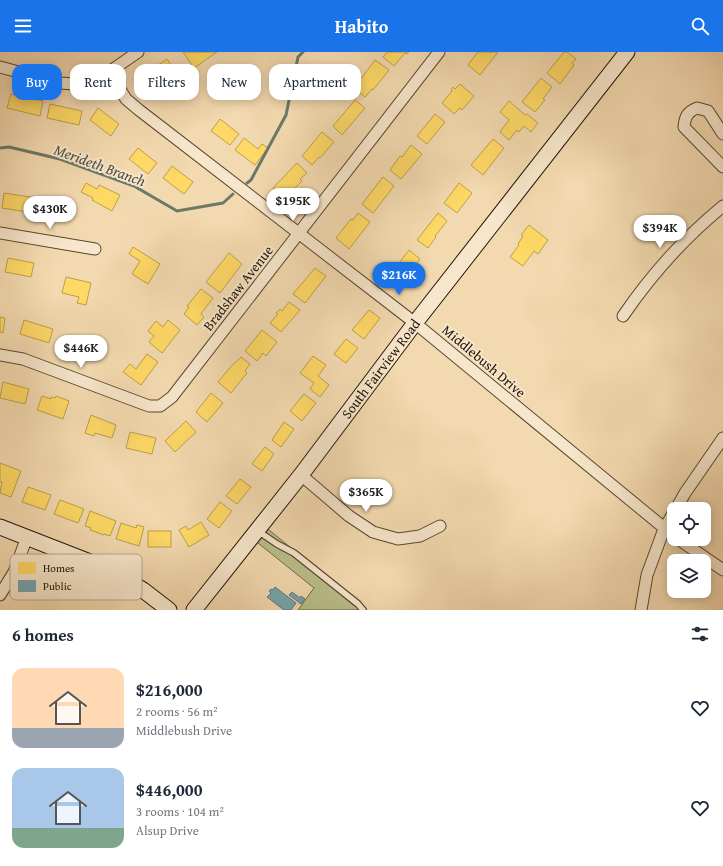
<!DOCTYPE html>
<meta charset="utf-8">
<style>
body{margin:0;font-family:"Gentium Book Plus",serif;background:#f6f6f7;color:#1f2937;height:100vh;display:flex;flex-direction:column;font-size:15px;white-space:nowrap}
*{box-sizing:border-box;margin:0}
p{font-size:13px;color:#747a83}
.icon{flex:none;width:22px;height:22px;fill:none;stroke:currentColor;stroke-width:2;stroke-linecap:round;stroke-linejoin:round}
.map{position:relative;height:558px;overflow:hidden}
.sheet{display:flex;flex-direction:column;background:#fff;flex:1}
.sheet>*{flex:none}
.guide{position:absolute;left:12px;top:12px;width:400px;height:36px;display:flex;gap:8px}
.tools{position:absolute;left:667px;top:450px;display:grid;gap:8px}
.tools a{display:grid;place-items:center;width:44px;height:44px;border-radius:8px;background:#fff;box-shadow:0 2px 10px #0003;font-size:20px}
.price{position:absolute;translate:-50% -34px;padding:0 9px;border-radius:14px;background:#fff;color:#222;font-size:13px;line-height:26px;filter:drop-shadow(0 1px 2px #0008)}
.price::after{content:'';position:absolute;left:50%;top:24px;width:12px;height:9px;margin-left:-6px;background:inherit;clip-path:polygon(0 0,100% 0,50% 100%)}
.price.selected{background:#1a73e8;color:#fff}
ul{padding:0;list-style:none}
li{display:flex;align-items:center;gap:12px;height:100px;padding:0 12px}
li span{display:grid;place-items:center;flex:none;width:112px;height:80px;border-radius:12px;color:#555}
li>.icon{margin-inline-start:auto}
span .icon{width:48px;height:48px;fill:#fffc;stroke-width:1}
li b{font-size:17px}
h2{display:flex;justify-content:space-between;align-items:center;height:48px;padding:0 12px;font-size:17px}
.tag{padding:0 14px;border-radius:12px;background:#fff;box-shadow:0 2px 10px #0003;font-size:14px;line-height:36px}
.tag.selected{background:#1a73e8;color:#fff}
header{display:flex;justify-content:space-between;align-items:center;height:52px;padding:0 12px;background:#1a73e8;color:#fff;font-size:18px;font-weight:700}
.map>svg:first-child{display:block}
</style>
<header><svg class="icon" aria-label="menu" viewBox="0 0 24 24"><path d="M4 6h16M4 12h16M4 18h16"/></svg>Habito<svg class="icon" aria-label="search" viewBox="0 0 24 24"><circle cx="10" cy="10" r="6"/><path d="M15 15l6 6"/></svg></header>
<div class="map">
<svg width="723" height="558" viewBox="0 0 723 558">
<rect width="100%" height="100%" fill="#f3d9af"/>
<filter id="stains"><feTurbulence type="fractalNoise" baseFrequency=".005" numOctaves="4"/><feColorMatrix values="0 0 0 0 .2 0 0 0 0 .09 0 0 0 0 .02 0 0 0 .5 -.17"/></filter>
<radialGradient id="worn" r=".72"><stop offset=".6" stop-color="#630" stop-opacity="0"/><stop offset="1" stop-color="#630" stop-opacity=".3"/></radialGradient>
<polygon fill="#babf8b" stroke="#6e6b4a" points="263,473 367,558 298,558 314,536 253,487"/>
<g fill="#ffd966" stroke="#bd9f4a">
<polygon points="183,0 217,0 194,16"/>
<polygon points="387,0 409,0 407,2 405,1 394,14 383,5"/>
<polygon points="478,0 498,0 480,23 468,13"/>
<polygon points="564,0 567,0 576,7 572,11 574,13 560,32 547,21"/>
<polygon points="167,7 176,21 154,36 145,22"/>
<polygon points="375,8 389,18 373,38 372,37 365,45 354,36"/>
<polygon points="541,26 552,35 543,47 545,48 535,60 522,50"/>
<polygon points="460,32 474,44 462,58 460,56 454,62 442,51 452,39 451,38 453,35 455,37"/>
<polygon points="11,42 43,49 40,64 7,56"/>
<polygon points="355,48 365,56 342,83 333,74"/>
<polygon points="509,49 525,63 527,62 538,71 531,80 524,74 519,80 517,78 509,88 500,80 509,68 500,60"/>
<polygon points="50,52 82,59 79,73 47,66"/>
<polygon points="98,56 119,72 111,84 90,68"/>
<polygon points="435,62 445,70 427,92 417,84"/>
<polygon points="220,67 239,82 230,93 211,79"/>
<polygon points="322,80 334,90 320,106 319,105 312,113 302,104"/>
<polygon points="244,86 258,97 262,92 268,96 255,113 235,98"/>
<polygon points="493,87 504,96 483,123 471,113"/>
<polygon points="411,93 422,102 401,127 390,118 400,104 402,105"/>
<polygon points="138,96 157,111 148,122 129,107"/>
<polygon points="297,111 307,121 300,127 302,129 293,138 296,140 287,149 273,136"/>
<polygon points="172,114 193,130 184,142 163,126"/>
<polygon points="383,125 394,134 373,161 362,152"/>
<polygon points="86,131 97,137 99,133 120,143 112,159 92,148 93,146 81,140"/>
<polygon points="459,131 472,141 457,161 444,151"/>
<polygon points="4,141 36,146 33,161 2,156"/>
<polygon points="358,161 370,170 349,197 336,186 351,167 353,168"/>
<polygon points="438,161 447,169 435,184 436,185 428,196 417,188"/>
<polygon points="529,173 548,188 538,202 534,199 523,214 510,205 519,193 518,192 523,184 521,183"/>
<polygon points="133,195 160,212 148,232 132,222 140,209 129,202"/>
<polygon points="409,198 420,207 404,229 392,220"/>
<polygon points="229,201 242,212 220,241 206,230"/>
<polygon points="8,206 34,211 31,225 5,220"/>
<polygon points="315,216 326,224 305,251 293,242"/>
<polygon points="66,225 91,231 86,253 77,251 79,245 62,241"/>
<polygon points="201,237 213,246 201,262 204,265 197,273 184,262 189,255 187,254"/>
<polygon points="289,250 300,258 281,280 270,271 278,262 276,261 280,257 282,259"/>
<polygon points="369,258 380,266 364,287 352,278"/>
<polygon points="0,265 5,266 3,281 0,280"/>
<polygon points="24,268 53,277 49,291 20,282"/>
<polygon points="168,268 180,278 162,301 149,290 154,284 148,279 156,269 163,275"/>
<polygon points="262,278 277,290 266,304 263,301 257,309 245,299"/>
<polygon points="69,283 102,295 97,308 64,297"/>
<polygon points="346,287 358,296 346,311 334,302"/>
<polygon points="147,302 158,310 141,333 123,320 130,312 136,317"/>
<polygon points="313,304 326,313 318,324 329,333 320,345 310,337 314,331 300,321"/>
<polygon points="241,305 250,312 245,319 247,321 231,341 218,330 234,311 235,311"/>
<polygon points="3,330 29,337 25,352 0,346"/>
<polygon points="211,341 223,351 207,370 196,360"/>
<polygon points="304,342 316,351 302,369 290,359"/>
<polygon points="42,344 51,347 51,345 55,346 56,344 69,349 63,367 37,358"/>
<polygon points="91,363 116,373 112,386 95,381 94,384 85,381"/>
<polygon points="186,369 196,380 175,400 165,389"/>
<polygon points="284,370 294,377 281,395 272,388"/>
<polygon points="130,380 156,386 152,402 126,396"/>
<polygon points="265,395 274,402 262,419 252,412"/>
<polygon points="0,411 21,419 11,445 0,441 2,430 0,430"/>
<polygon points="240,427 251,435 237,452 226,444"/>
<polygon points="28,435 51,443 45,458 22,450"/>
<polygon points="60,448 84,457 78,471 54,462"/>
<polygon points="220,450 232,459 219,476 207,467"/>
<polygon points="90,459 116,469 110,484 104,482 104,483 90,478 91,476 85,474"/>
<polygon points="201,470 209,483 189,495 179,478 186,474 188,478"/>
<polygon points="121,471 136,476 137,473 144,475 139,494 116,487"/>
<rect x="148" y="479" width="23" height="16"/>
</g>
<g fill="#76a5af" stroke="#5d7a7d">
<polygon points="275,535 296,551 291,558 284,558 267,545 271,541 269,539 271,537 273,538"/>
<polygon points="292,540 300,546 301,544 305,547 301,552 289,543"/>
</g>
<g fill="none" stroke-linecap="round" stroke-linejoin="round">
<g stroke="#6b7969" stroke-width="3">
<polyline points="0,96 9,95 60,107 134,134 177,159 223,151 233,142"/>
<polyline points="247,131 251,128 286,63 298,5 303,0"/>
</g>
<defs>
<polyline id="lane" points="258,479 277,492 294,501 358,552 363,558"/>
<g id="street">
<polyline points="0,15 60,31 75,32 109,20 138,0"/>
<polyline points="109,20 126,47 139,58 415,271 674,484"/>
<path d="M723,82L708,59L697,56C687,60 685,65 684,75L723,115"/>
<polyline points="0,181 95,197"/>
<path d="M623,264C651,223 684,186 723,154"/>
<polyline points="0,303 23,307 149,354 160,354 172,345 439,0"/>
<polyline points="301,423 349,464 373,480 398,487 420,484 440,474"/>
<polyline points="676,457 685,441 723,386"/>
<polyline points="678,487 723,518"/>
<polyline points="0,543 14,520 27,485"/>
<polyline points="641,558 647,523 664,477 674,460"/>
</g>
<g id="secondary">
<polyline points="0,475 113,519 143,538 169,558"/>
<path id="s1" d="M194,558L301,423L415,271L627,0"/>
</g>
</defs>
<use href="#lane" stroke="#574832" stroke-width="8"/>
<use href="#street" stroke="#574832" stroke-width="13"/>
<use href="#secondary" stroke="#231708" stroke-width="17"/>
<use href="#lane" stroke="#f7e6cb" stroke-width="5.5"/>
<use href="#street" stroke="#f7e6cb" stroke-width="11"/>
<use href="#secondary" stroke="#f7e6cb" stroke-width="15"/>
</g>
<g text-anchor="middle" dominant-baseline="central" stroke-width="4" stroke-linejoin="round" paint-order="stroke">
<g font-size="14" fill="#231708" stroke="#f7e6cb">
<text transform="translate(238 236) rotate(-52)">Bradshaw Avenue</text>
<text transform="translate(484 309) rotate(40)">Middlebush Drive</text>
<text stroke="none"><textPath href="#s1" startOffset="305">South Fairview Road</textPath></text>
</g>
<g font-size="15" font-style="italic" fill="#4d5041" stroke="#f7e6cb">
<text transform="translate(100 113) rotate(20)">Merideth Branch</text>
</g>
</g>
<rect x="10" y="502" width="132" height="46" rx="6" fill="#f7e6cb" stroke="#b7a890" stroke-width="1"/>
<rect x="18" y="510" width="18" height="12" fill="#ffd966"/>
<rect x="18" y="528" width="18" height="12" fill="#76a5af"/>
<g font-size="11" fill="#231708">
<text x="43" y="520">Homes</text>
<text x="43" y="538">Public</text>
</g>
<rect width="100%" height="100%" filter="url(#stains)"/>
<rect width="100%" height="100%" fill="url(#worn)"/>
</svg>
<div class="tools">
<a><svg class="icon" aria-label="locate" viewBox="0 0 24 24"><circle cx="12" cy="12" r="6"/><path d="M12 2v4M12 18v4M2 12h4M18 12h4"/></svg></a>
<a><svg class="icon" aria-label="layers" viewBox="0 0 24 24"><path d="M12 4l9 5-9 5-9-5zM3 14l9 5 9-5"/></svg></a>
</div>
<b class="price" style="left:293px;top:170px">$195K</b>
<b class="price" style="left:50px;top:178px">$430K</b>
<b class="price" style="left:660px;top:197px">$394K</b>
<b class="price selected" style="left:399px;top:244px">$216K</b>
<b class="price" style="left:81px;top:317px">$446K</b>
<b class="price" style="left:366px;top:461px">$365K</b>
<div class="guide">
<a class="tag selected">Buy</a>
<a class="tag">Rent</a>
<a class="tag">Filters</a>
<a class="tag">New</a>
<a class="tag">Apartment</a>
</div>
</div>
<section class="sheet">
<h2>6 homes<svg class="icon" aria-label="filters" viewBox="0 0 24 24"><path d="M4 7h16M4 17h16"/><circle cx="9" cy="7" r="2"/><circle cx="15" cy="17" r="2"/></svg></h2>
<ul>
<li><span style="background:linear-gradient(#ffd9b3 75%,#9aa5b1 0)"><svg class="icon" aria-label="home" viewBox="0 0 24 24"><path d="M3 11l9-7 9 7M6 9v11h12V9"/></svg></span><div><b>$216,000</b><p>2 rooms · 56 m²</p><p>Middlebush Drive</p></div><svg class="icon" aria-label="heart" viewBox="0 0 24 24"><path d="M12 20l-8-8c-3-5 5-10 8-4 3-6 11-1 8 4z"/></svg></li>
<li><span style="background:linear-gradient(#a9c7e8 75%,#7fa58c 0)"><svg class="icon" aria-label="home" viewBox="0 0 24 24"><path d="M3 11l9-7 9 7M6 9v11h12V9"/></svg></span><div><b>$446,000</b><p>3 rooms · 104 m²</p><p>Alsup Drive</p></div><svg class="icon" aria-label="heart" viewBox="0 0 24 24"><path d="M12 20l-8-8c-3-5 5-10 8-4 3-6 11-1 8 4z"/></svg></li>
</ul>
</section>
